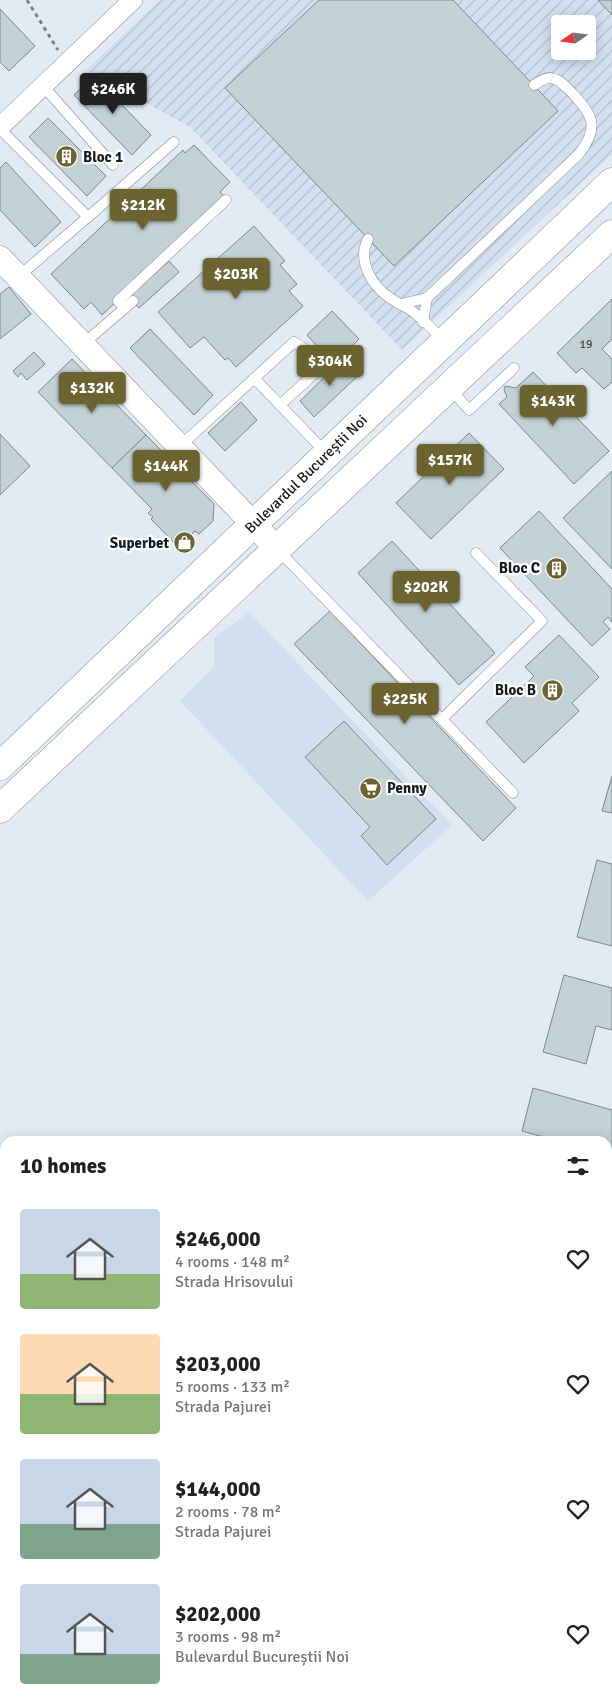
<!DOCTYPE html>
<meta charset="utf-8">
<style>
body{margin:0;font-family:Signika,sans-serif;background:#f6f6f6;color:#202124;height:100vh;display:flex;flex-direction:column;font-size:19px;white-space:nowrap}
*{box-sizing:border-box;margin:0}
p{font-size:16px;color:#757577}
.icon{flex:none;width:28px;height:28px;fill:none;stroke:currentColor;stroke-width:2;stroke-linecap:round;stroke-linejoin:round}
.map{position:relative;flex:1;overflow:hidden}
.details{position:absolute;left:0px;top:1136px;width:612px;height:571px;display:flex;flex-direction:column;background:#fff;border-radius:15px 15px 0 0;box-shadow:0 2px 12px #0003}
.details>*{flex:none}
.needle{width:32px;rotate:256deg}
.tools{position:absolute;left:551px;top:15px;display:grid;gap:10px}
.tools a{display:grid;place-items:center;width:45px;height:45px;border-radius:5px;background:#fff;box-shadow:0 2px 12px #0003;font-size:25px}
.price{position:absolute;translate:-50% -42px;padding:0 11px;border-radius:5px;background:#6b6330;color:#fff;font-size:16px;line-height:32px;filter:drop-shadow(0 1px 2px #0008)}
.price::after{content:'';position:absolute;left:50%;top:30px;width:15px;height:11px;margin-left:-8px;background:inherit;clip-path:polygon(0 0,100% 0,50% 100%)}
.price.active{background:#222;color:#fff}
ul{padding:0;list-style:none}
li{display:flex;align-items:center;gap:15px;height:125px;padding:0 20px}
li span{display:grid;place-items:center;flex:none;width:140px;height:100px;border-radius:5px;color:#555}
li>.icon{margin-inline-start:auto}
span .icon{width:60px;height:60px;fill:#fffc;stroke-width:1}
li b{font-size:21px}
h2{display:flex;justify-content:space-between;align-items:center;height:60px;padding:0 20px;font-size:21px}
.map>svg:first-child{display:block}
</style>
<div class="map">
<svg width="612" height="1707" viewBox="0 0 612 1707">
<defs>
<pattern id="industrial-furrows" width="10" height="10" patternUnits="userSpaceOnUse" patternTransform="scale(1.25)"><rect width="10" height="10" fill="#d1dfee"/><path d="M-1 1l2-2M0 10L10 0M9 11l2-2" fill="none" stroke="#b3bfcc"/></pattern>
</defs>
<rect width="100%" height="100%" fill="#e2ebf4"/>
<g fill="#d1dfee">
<polygon points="249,612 452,825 368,901 180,701 214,667 214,638"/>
<polygon points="608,1181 612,1182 612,1309 608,1308"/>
</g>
<path fill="url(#industrial-furrows)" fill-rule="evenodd" d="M160,0H612V154L402,350L190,127L86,70ZM560,24H588V51H560Z"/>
<g fill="#c3d1d5" stroke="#7a878b">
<polygon points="319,0 453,0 558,111 394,266 225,88"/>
<polygon points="598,0 612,0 612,15"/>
<polygon points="0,9 35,46 9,71 0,62"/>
<polygon points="94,76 151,135 132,155 74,95"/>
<polygon points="48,118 106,176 87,196 29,137"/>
<polygon points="194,145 230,182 220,192 226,198 102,315 91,302 84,309 51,274 183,150 185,153"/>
<polygon points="6,162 61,222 35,247 0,210 0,168"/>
<polygon points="254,226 285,261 280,265 297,284 289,291 303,306 236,367 228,358 225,360 204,337 190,348 158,312"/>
<polygon points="169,261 179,272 139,308 129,297"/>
<polygon points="9,287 31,314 0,339 0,294"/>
<polygon points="612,299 612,339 602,349 612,359 612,382 604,389 582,368 576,373 557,353"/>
<polygon points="332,311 359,339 346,352 318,347 307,335"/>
<polygon points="150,329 213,395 194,415 130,348"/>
<polygon points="34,352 45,364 27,380 21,373 18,377 13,371"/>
<polygon points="345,357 360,374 314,417 300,401"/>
<polygon points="72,359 146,435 112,468 38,392"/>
<polygon points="533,372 609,451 574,484 499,404 507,397 504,390 505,386 516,388"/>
<polygon points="241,402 257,420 225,451 208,433"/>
<polygon points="469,433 504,469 431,539 396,503"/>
<polygon points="0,434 30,466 0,495"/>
<polygon points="146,435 214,504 213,521 199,534 195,531 187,539 190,543 182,551 151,519 153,517 148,513 152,509 112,468"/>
<polygon points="612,471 612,569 563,518"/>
<polygon points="539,511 612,589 612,622 608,617 603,622 610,629 592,646 500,548"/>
<polygon points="392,541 495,653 459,685 358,573"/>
<polygon points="330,611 516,808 483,841 294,644"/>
<polygon points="559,635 599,677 572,703 579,711 524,763 486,722 534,676 525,667"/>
<polygon points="344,721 436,819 387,865 361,836 370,827 305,757"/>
<polygon points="612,776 612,813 602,811"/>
<polygon points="597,860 612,864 612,946 577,937"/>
<polygon points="564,975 612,988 612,1030 596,1026 586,1064 543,1052"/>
<polygon points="533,1088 612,1110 612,1156 608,1155 608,1141 558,1141 522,1131"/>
<polygon points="608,1206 612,1207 612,1246 608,1245"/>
<polygon points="608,1271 612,1272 612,1297 608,1296"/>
<polygon points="3,1397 5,1399 3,1425 0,1422 0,1400"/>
<polygon points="3,1445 5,1485 0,1490 0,1448"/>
<polygon points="5,1593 5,1615 0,1619 0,1598"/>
<polygon points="0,1646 5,1648 5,1664 0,1661"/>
<polygon points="608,1674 612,1676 612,1703 608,1702"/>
<polygon points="123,1702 136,1702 135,1707 122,1707"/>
<polygon points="139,1702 151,1702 150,1707 138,1707"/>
<polygon points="162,1702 185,1702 184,1707 161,1707"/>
<polygon points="243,1702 268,1702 267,1707 242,1707"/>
<polygon points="575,1702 587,1702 586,1707 574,1707"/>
<polygon points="590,1702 600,1702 612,1707 589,1707"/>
</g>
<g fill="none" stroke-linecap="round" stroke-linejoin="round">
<defs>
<g id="service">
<polyline points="44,87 113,165"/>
<polyline points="0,129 88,217 18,277"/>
<polyline points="88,217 174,142"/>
<path d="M368,239C357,260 371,285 390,298C398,304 408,307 416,314C426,322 435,332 444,341"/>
<polyline points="401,304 427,298"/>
<polyline points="125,308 118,301 226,200"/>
<path d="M423,322L427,298L579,154C599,128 594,116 573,94C567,88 560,79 551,78C545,77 539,82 534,85"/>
<polyline points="82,345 133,301"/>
<polyline points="254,378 326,453"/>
<polyline points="449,387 469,410 514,368"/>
<polyline points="179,447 294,342 326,363 280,405"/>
<polyline points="277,549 513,793"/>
<polyline points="442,719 542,621 476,553"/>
<polyline points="608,1189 612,1190"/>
<polyline points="608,1260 612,1261"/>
</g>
<g id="minor">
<polyline points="0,127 133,0"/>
<polyline points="0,1368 5,1363"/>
<polyline points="0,1553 5,1558"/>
<polyline points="608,1573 612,1574"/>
<polyline points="382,1702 398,1707"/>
<polyline points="13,1707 16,1702"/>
<polyline points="281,1707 282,1702"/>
</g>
<polyline id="tertiary" points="0,258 277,549"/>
<g id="primary">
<polyline points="0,766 612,182"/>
<polyline points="0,809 612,234"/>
</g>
</defs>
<use href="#service" stroke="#868e97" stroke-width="11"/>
<use href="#minor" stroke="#868e97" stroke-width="20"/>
<use href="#tertiary" stroke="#868e97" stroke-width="25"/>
<use href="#primary" stroke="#868e97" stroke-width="29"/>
<polyline stroke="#7d8389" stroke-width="3" stroke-dasharray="4 4" stroke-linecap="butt" points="27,0 58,50"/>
<use href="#service" stroke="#fff" stroke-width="10"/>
<use href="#minor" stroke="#fff" stroke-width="19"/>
<use href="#tertiary" stroke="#fff" stroke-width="24"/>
<use href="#primary" stroke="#fff" stroke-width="28"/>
</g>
<defs>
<symbol id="building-disc" viewBox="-11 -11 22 22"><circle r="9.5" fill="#6b6330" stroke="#fff"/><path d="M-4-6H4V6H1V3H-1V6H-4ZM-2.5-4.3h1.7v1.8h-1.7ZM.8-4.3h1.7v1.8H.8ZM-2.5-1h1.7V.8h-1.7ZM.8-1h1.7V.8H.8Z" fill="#fff"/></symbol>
<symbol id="shop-disc" viewBox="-11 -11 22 22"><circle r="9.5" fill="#6b6330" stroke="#fff"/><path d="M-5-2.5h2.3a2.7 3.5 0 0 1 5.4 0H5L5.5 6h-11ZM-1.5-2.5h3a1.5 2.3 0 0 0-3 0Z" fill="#fff"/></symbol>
<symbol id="supermarket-disc" viewBox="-11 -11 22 22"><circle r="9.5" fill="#6b6330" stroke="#fff"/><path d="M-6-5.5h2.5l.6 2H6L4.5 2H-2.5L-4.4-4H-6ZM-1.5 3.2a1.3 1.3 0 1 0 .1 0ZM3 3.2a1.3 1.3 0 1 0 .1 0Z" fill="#fff"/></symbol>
</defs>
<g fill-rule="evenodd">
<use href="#building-disc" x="54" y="144" width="25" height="25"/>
<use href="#shop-disc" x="172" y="530" width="25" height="25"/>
<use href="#building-disc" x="544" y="556" width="25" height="25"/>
<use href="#building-disc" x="540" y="678" width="25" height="25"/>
<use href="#supermarket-disc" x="358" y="776" width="25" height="25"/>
</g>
<g text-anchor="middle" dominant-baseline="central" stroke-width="4.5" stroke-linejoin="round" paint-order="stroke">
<g font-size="12" fill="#42484b">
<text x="586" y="344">19</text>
</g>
<g font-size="15" font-weight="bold" fill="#171a1d" stroke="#fff" text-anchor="end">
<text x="83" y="157" text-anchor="start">Bloc 1</text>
<text x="169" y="543">Superbet</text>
<text x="540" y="568">Bloc C</text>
<text x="536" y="690">Bloc B</text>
<text x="387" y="788" text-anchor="start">Penny</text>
</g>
<g font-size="15" fill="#171a1d" stroke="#fff">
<text transform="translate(306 474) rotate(-44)">Bulevardul Bucureștii Noi</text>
</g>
</g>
</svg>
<div class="tools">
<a><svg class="needle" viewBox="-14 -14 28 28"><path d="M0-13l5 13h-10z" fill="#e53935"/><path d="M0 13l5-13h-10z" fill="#757577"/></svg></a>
</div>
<b class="price active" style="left:113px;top:115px">$246K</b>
<b class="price" style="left:143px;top:231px">$212K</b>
<b class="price" style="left:236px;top:300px">$203K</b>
<b class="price" style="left:330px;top:387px">$304K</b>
<b class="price" style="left:92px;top:414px">$132K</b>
<b class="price" style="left:553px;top:427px">$143K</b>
<b class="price" style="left:450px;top:486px">$157K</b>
<b class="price" style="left:166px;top:492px">$144K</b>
<b class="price" style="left:426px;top:613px">$202K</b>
<b class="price" style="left:405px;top:725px">$225K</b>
<section class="details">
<h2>10 homes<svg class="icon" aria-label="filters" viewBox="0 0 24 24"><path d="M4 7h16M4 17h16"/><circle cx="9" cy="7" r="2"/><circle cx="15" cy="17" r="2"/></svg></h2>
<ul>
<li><span style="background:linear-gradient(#c9d6e8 65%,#8fb573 0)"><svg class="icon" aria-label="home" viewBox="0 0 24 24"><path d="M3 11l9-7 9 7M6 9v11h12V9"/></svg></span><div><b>$246,000</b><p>4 rooms · 148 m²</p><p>Strada Hrisovului</p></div><svg class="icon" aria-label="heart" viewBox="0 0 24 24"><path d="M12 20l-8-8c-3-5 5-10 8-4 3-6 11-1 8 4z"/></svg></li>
<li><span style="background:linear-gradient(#ffd9b3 60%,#8fb573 0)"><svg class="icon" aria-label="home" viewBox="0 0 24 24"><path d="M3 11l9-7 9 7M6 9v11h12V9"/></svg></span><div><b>$203,000</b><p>5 rooms · 133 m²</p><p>Strada Pajurei</p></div><svg class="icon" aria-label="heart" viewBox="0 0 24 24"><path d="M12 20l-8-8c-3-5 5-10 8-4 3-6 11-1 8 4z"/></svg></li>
<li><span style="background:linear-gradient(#c9d6e8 65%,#7fa58c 0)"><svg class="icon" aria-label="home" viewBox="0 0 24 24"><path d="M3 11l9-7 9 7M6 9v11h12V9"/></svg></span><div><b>$144,000</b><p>2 rooms · 78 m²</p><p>Strada Pajurei</p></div><svg class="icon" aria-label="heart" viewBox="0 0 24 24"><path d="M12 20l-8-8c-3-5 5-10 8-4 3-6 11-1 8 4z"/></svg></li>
<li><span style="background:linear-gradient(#c9d6e8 70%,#7fa58c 0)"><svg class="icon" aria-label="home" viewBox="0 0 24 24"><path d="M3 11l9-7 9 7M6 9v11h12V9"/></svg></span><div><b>$202,000</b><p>3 rooms · 98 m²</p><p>Bulevardul Bucureștii Noi</p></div><svg class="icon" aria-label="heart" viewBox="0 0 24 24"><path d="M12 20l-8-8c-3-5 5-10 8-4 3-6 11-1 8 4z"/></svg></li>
</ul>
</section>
</div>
